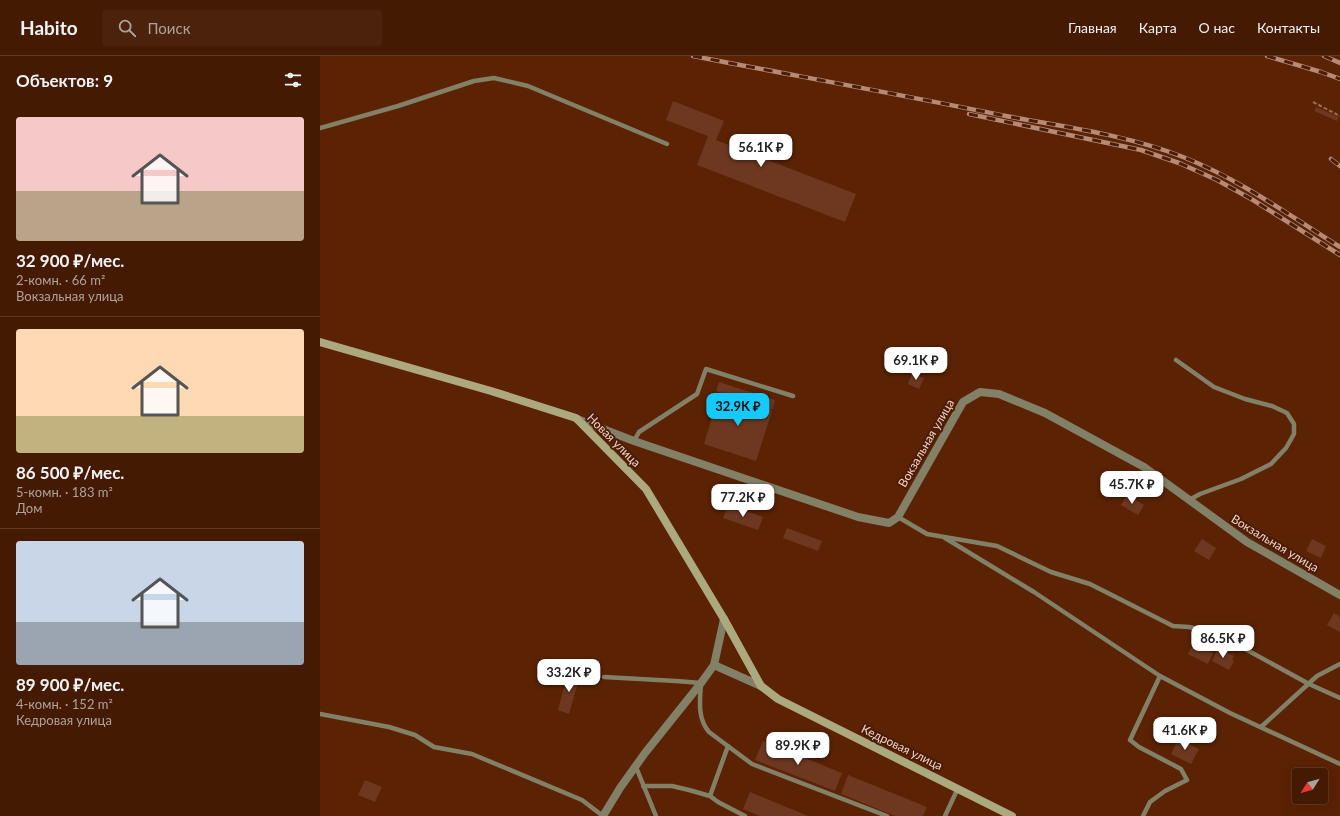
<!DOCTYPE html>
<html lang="ru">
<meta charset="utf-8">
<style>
body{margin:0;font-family:Lato,sans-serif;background:#4b230d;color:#f1f3f6;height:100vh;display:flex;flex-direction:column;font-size:15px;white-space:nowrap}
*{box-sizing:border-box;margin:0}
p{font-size:13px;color:#afa19a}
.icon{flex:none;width:22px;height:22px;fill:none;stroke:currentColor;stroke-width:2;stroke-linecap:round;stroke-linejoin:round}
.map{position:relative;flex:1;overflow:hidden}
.sheet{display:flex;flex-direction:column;background:#441a03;width:320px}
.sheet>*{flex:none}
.needle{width:26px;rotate:233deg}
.tools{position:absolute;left:972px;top:712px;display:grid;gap:8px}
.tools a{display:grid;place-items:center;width:36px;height:36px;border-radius:4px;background:#441a03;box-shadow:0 4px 16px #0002,0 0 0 1px #5c3825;font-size:20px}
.price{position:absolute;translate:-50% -34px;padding:0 9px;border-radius:8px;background:#fff;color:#222;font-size:13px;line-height:26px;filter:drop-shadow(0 1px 2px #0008)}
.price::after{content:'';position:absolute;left:50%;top:24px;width:12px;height:9px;margin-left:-6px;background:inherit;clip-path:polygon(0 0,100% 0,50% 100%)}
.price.current{background:#13cafb;color:#111}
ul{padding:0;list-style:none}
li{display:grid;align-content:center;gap:8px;height:212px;padding:0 16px}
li+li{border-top:1px solid #5c3825}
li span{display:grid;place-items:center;height:124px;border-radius:4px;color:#555}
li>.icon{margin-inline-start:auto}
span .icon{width:72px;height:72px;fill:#fffc;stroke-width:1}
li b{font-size:17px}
h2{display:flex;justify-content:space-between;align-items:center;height:48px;padding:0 16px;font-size:17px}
header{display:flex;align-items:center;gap:24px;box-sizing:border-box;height:56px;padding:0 20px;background:#441a03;border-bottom:1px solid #5c3825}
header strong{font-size:19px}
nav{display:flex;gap:22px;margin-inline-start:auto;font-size:14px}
.search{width:280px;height:36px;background:#4b230d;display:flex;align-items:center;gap:10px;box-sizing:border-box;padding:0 14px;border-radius:4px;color:#afa19a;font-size:15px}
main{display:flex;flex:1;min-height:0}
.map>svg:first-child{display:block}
</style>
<header>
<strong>Habito</strong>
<div class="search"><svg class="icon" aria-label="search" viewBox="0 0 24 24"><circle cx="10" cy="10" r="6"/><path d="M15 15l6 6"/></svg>Поиск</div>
<nav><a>Главная</a><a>Карта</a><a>О нас</a><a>Контакты</a></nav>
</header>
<main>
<section class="sheet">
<h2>Объектов: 9<svg class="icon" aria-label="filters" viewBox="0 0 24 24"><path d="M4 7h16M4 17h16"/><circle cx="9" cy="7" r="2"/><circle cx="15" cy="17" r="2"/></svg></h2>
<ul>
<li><span style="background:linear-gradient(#f6c9c9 60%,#b9a48a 0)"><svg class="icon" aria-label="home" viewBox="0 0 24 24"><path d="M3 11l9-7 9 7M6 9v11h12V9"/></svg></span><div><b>32 900 ₽/мес.</b><p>2-комн. · 66 m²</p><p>Вокзальная улица</p></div></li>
<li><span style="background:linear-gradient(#ffd9b3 70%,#c2b280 0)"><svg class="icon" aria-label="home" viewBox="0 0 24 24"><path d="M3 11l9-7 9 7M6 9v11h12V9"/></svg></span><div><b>86 500 ₽/мес.</b><p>5-комн. · 183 m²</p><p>Дом</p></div></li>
<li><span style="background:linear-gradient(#c9d6e8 65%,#9aa5b1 0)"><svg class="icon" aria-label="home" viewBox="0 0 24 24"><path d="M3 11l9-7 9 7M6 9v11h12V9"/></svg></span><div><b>89 900 ₽/мес.</b><p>4-комн. · 152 m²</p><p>Кедровая улица</p></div></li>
</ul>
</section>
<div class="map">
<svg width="1020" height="760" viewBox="0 0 1020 760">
<rect width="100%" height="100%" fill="#5b2204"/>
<g fill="#6e3820">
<polygon points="353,45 404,65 396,84 536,138 525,166 377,109 388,80 346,64"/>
<polygon points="996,51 1019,61 1017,65 994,55"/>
<polygon points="592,317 604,322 599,333 588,328"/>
<polygon points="399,326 455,344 452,354 396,335"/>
<polygon points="399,338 452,355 436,405 384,388"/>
<polygon points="399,432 410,436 407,446 396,443"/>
<polygon points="807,439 824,449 818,459 801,449"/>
<polygon points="408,449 443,461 438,474 403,462"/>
<polygon points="467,472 502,485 498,495 463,482"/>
<polygon points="882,483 896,492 889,504 874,495"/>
<polygon points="992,483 1006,490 1001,502 986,495"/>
<polygon points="1014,557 1020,561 1020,576 1007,569"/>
<polygon points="874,587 893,597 888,608 868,598"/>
<polygon points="898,592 914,600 912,604 914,605 909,614 892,605"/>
<polygon points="248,616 260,619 249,658 238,654"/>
<polygon points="858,683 879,693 871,708 851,698"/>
<polygon points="443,685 522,717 515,735 435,704"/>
<polygon points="528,719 607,751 603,760 575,760 521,738"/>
<polygon points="45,724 62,731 55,746 38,739"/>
<polygon points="430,736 488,760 440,760 423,753"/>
</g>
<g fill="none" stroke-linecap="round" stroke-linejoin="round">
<polyline stroke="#9d6d55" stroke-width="2" stroke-dasharray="4 2" stroke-linecap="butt" points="993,46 1020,60"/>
<g stroke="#828066" stroke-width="4.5">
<polyline points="0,72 78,50 154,25 174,22 208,30 347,88"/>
<polyline points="856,304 894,331 925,343 952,350 967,357 974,368 974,378 966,392 951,408 921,423 880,438 869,444"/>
<polyline points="314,385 319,376 377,338 386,313 473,340"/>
<polyline points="578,461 607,478 677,490 731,516 770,528 853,570 869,571 896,577 989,628 1020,642"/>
<polyline points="625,482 714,536 840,620 910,657 1020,708"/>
<path d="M284,621L356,625L381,627C380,644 377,662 389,676L432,708L567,760"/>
<polyline points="0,658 69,671 95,679 114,691 152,698 262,744 283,760"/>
<polyline points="941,671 997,620 1020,608"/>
<polyline points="316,711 336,760"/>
<polyline points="323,730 352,730 369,734 390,740 398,746 425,760"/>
<polyline points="390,740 408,690"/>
<polyline points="625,760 638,732"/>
<polyline points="823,760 830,746 845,735 867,724 861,713 819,691 810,684 840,620"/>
</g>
<g stroke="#828066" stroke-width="8">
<polyline points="257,363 314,385 538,461 569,467 578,461 643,346 660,336 679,338 725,357 824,411 927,486 1020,539"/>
<polyline points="394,609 441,630"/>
<polyline points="283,760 300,732 325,697 381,627 394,609 404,563"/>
</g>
<polyline stroke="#ada97f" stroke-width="8" points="0,286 171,335 256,362 326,433 404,563 441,630 458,643 692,760"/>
<defs>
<g id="rail">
<path d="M373,0C477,20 582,39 686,60C744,71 808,79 863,101C919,123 969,159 1020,191"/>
<polyline points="947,0 1001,16 1020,23"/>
<polyline points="1004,0 1020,7"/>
<polyline points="649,58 821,94 859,107 897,124 933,144 1020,199"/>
<polyline points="1011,103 1020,110"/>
</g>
</defs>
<use href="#rail" stroke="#b78a75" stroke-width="4.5"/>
<use href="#rail" stroke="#491d08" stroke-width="3" stroke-dasharray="9" stroke-linecap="butt"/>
</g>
<g text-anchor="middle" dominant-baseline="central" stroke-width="4" stroke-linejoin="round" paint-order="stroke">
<g font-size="12" fill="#f6d1c2" stroke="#491d08">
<text transform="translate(294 384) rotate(45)">Новая улица</text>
<text transform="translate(606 387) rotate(-60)">Вокзальная улица</text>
<text transform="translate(955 487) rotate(31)">Вокзальная улица</text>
<text transform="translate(582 691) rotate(26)">Кедровая улица</text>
</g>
</g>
</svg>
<div class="tools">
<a><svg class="needle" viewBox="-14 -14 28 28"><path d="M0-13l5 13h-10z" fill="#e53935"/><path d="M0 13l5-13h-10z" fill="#afa19a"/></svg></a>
</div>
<b class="price" style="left:441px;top:112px">56.1K ₽</b>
<b class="price" style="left:596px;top:325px">69.1K ₽</b>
<b class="price current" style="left:418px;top:371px">32.9K ₽</b>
<b class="price" style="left:812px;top:449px">45.7K ₽</b>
<b class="price" style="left:423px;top:462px">77.2K ₽</b>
<b class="price" style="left:903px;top:603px">86.5K ₽</b>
<b class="price" style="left:249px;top:637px">33.2K ₽</b>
<b class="price" style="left:865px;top:695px">41.6K ₽</b>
<b class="price" style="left:478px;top:710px">89.9K ₽</b>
</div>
</main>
